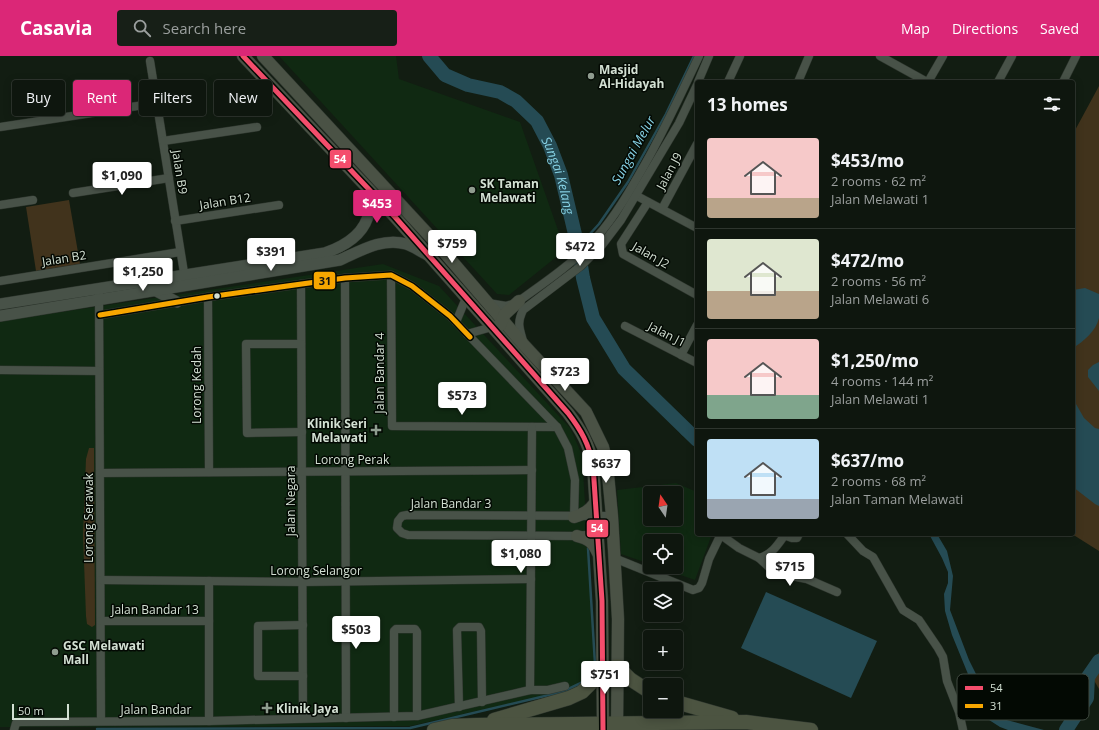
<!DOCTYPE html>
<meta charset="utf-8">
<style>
body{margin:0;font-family:"Open Sans",sans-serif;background:#171f17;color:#f1f3f6;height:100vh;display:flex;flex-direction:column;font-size:15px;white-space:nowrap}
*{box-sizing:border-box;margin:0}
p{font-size:13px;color:#9b9f9e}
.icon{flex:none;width:22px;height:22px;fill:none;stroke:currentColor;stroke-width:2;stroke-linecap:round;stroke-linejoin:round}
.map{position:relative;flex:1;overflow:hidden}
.details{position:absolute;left:695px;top:24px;width:380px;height:456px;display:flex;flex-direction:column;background:#0e160e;border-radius:4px;box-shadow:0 2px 10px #0003,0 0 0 1px #2e352e}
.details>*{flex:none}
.guide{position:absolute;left:12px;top:24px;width:380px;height:36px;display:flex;gap:8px}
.needle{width:26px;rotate:347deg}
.fabs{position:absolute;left:643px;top:430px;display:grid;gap:8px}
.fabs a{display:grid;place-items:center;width:40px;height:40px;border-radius:4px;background:#0e160e;box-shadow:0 2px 10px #0003,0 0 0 1px #2e352e;font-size:20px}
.scale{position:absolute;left:12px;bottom:10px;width:57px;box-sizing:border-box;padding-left:4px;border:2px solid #d3e0d3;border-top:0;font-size:11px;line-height:14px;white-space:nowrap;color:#d3e0d3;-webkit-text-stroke:3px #030903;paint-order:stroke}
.price{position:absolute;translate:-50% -34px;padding:0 9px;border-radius:4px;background:#fff;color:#222;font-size:13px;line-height:26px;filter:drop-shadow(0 1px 2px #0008)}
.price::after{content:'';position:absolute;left:50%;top:24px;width:12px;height:9px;margin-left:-6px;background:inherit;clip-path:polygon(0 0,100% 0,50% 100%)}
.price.on{background:#db2777;color:#fff}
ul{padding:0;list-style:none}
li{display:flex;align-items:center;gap:12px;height:100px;padding:0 12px}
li+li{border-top:1px solid #2e352e}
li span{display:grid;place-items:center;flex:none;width:112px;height:80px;border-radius:4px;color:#555}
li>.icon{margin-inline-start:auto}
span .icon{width:48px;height:48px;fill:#fffc;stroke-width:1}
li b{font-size:17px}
h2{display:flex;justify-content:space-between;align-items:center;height:48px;padding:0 12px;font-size:17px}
.pill{padding:0 14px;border-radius:4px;background:#0e160e;box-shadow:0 2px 10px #0003,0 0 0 1px #2e352e;font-size:14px;line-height:36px}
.pill.on{background:#db2777;color:#fff}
header{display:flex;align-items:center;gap:24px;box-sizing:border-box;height:56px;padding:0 20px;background:#db2777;color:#fff}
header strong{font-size:19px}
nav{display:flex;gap:22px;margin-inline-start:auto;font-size:14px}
.search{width:280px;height:36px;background:#171f17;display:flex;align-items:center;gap:10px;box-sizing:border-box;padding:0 14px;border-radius:4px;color:#9b9f9e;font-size:15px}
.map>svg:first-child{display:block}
</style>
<header>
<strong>Casavia</strong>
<div class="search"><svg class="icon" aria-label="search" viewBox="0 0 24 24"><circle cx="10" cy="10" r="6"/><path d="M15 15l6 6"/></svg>Search here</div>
<nav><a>Map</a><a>Directions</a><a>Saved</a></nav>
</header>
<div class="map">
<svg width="1099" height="674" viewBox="0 0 1099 674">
<rect width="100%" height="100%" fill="#121d12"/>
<g fill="#102912" fill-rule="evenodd">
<polygon points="279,0 396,0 399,23 520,66 565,194 509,239 497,238"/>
<polygon points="383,208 439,230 570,372 582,399 595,605 579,632 410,670 0,671 0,265"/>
<path d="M676,427L697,436V478H712L695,524L658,511H676V485H650V508L621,498L617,434ZM650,437H676V463H650Z"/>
</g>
<g fill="#41331c">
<polygon points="1099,30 1099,495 1072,478 1073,478 1073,78"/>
<polygon points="69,144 80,208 36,215 26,151"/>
<polygon points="89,392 94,392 95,569 92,571 87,568 86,560 83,479 86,403"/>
<polygon points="1099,596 1099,633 1088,614"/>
</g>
<g fill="#254b54">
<path d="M1085,232L1099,238V262C1096,275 1084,285 1073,292V234Z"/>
<polygon points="1099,306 1099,335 1088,321 1088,314 1093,309"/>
<polygon points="1073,320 1076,348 1084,362 1095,372 1099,373 1099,450 1095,448 1073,431"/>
<polygon points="672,356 680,362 697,379 697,388 682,379 668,361"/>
<polygon points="929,478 937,478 947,495 953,520 950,554 969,604 983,632 990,649 994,656 1003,663 1044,674 1008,674 1000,671 986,662 952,579 945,555 944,538 948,527 948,516 942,502"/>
<polygon points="766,536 877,585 851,642 741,592"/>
</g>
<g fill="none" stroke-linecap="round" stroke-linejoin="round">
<g stroke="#254b54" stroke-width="2.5">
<polyline points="578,191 599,168 628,126 666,58 694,0"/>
<polyline points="97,673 410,672 562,636 583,626 595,608 588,492"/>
</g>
<g stroke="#254b54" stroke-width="14">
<path id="s1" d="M429,0L445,19L468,29L500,36L516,45L537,65L550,90L561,119L578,191L583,222L593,262L624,313L697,384"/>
<polyline points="1066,674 1087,642 1088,621 1099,605"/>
</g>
<defs>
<g id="minor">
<polyline points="880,0 927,26"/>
<polyline points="150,5 185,223"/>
<polyline points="698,26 709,0"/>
<polyline points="728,26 740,0"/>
<polyline points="798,26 809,0"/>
<polyline points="928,26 943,0"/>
<polyline points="998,26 1012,0"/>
<polyline points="1063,26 1076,0"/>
<polyline points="0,71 157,47"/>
<polyline points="163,85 257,71"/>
<polyline points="73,137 169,122"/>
<polyline points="637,140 697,172"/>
<polyline points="648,146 621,188 623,198 697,239"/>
<polyline points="0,149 33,144"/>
<polyline points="662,153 697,88"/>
<polyline points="175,165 279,149"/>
<polyline points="391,219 392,370 557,371"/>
<polyline points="345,222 346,662"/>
<polyline points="0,225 180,196"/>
<polyline points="301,228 303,662"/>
<polyline points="99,238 101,665"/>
<polyline points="208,241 209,416"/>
<path d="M488,247L506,250L516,247C544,227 574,207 596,182C618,157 633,129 649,101C667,68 683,34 699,0"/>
<polyline points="100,259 208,241 345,222 391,219 412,230 450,260 557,371 568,392 575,424 574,461"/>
<polyline points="456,266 466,242"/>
<polyline points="625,270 697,307"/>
<polyline points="467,278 492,271"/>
<path d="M523,285C519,271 517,267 523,254L581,210L602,189L621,164L679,67L697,29"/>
<polyline points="301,288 246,288 247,377 302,376"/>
<polyline points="681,299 697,269"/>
<polyline points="0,314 99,315"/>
<polyline points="100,417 532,414"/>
<polyline points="612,460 407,459 402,460 398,465 397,472 402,477 408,479 577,480 613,476"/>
<polyline points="781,478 792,482 797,482 799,478"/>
<polyline points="847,478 863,495 873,501 903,554 919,564 938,592 943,601 947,625 959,656 963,674"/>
<path d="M721,479L739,492L759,502C771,499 777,490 784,480"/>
<polyline points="614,502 693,534 699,532 702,527 709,503 721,478"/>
<polyline points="759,502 772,514 781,518 807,523 837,536"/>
<polyline points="101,524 302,526 531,523"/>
<polyline points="101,565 209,565"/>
<polyline points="303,569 258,570 258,620 303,620"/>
<polyline points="530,634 532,371"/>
<polyline points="459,651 457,574 460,571 479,571 481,575 482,646"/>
<polyline points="394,661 394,575 396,573 415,573 417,576 417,660"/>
<polyline points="209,665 209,525"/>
<polyline points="14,674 16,667 20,666 209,665 417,660 530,634 548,634 565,630"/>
</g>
<g id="tertiary">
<polyline points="156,235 177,246"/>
<path d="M0,248L325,197C345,190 365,178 369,156C370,149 370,142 370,135"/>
<path d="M0,260L340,204C360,195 383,181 406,188C413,190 421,196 428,199"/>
</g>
<g id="secondary">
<path d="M243,0L395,161L568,357C581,374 589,388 593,409L602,545L603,674"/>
<polyline points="263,0 438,189 523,288 586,356 603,391 607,408 612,460 618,563 617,674"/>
<polyline points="500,269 505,258 519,245"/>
<path d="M574,461C584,458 589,455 595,447"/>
<path d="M577,480C589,483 593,486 598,497"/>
</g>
<g id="trunk">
<polyline points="617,610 630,623 650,636"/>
<polyline points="676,646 732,662"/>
<polyline points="494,664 569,642 582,636 603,615"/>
<polyline points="434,674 452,670 476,669 746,666 811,674"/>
</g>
</defs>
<use href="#minor" stroke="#2e362e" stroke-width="9"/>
<use href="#tertiary" stroke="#2e362e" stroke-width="12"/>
<use href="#secondary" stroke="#2e362e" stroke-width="13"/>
<use href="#trunk" stroke="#2e362e" stroke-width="15"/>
<use href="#minor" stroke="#485248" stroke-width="8"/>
<use href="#tertiary" stroke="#485248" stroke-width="11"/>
<use href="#secondary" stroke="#4a5245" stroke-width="12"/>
<use href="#trunk" stroke="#4c5441" stroke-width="14"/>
<defs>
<path id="bus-1" d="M243,0L395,161L568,357C581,374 589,388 593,409L602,545L603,674"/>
<polyline id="bus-2" points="100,259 208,241 345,222 391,219 412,230 450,260 470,281"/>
</defs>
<use href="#bus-1" stroke="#030903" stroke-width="8"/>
<use href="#bus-2" stroke="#030903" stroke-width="8"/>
<use href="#bus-1" stroke="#f44d6c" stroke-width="5"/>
<use href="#bus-2" stroke="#f7a600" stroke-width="5"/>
</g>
<g fill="#8f9c8f" stroke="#030903" stroke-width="1.5">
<circle cx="591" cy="20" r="4"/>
<circle cx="472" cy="134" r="4"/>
<path d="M374 368h4v4h4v4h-4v4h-4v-4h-4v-4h4z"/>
<circle cx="55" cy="596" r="4"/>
<path d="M265 646h4v4h4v4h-4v4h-4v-4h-4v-4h4z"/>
</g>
<circle fill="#d3e0d3" stroke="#030903" stroke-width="1.5" cx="217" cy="240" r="3.5"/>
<g text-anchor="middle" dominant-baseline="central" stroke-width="3" stroke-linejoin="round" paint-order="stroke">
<g font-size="12" font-weight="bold" fill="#d3e0d3" stroke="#030903" text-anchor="start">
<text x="599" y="13">Masjid<tspan x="599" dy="14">Al-Hidayah</tspan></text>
<text x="480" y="127">SK Taman<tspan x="480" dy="14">Melawati</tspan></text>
<text x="367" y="367" text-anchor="end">Klinik Seri<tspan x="367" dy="14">Melawati</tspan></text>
<text x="63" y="589">GSC Melawati<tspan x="63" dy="14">Mall</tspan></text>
<text x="276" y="652">Klinik Jaya</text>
</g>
<g font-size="12" fill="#d3e0d3" stroke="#030903">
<text transform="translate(669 115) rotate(-62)">Jalan J9</text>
<text transform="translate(180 116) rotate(81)">Jalan B9</text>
<text transform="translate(225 145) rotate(-9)">Jalan B12</text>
<text transform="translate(651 199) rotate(30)">Jalan J2</text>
<text transform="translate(64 202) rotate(-9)">Jalan B2</text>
<text transform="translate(667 278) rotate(27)">Jalan J1</text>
<text transform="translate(379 317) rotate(-90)">Jalan Bandar 4</text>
<text transform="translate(196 329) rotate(-90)">Lorong Kedah</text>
<text x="352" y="403">Lorong Perak</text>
<text transform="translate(290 445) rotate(-90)">Jalan Negara</text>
<text x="451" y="447">Jalan Bandar 3</text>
<text transform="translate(88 462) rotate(-90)">Lorong Serawak</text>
<text x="316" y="514">Lorong Selangor</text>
<text x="155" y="553">Jalan Bandar 13</text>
<text x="156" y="653">Jalan Bandar</text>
</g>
<g font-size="13" font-style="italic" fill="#86d1e4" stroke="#030903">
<text transform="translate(633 94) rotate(-61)">Sungai Melur</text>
<text stroke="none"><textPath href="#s1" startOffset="189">Sungai Kelang</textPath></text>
</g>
</g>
<rect x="957" y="618" width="132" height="46" rx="6" fill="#030903" stroke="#414a41" stroke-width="1"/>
<rect x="965" y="630" width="18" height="4" fill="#f44d6c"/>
<rect x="965" y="648" width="18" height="4" fill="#f7a600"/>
<g font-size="11" fill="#d3e0d3">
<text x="990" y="636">54</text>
<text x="990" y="654">31</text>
</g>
<g stroke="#030903" stroke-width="1.5">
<rect x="329" y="93" width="23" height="20" rx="4" fill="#f44d6c"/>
<rect x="313" y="215" width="23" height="19" rx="4" fill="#f7a600"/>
<rect x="586" y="463" width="23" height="19" rx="4" fill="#f44d6c"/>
</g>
<g font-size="11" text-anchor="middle" font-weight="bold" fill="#fff">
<text x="340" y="107">54</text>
<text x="597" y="476">54</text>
</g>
<g font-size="11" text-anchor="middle" font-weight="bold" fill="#111">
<text x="325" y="229">31</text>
</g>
</svg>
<div class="fabs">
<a><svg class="needle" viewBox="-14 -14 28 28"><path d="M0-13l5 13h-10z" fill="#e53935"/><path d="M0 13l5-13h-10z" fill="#9b9f9e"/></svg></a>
<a><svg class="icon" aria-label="locate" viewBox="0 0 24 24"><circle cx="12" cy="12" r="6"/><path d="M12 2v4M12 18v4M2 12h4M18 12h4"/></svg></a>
<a><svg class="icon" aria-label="layers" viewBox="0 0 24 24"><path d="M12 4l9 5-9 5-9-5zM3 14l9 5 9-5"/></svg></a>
<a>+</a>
<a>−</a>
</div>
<div class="scale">50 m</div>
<b class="price" style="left:122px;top:140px">$1,090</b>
<b class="price on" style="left:377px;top:168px">$453</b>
<b class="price" style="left:452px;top:208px">$759</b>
<b class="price" style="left:580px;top:211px">$472</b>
<b class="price" style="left:271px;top:216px">$391</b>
<b class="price" style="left:143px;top:236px">$1,250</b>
<b class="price" style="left:565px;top:336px">$723</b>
<b class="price" style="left:462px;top:360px">$573</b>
<b class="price" style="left:606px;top:428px">$637</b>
<b class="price" style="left:521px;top:518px">$1,080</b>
<b class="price" style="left:790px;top:531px">$715</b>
<b class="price" style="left:356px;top:594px">$503</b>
<b class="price" style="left:605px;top:639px">$751</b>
<div class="guide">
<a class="pill">Buy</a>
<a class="pill on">Rent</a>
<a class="pill">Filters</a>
<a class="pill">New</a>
</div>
<section class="details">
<h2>13 homes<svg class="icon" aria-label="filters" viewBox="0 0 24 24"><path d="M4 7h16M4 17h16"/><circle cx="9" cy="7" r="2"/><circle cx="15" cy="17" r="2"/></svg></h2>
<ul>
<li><span style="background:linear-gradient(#f6c9c9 75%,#b9a48a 0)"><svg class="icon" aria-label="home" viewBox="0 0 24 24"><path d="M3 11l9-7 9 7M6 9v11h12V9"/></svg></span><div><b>$453/mo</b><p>2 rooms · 62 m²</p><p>Jalan Melawati 1</p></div></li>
<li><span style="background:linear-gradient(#dfe7d0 65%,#b9a48a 0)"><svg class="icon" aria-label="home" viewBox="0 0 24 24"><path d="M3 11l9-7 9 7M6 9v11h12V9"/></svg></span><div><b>$472/mo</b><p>2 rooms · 56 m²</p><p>Jalan Melawati 6</p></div></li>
<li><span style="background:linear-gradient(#f6c9c9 70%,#7fa58c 0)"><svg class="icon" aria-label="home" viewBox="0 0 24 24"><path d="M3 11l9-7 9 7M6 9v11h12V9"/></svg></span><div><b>$1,250/mo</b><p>4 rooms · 144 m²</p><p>Jalan Melawati 1</p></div></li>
<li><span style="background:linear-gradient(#bfe0f5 75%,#9aa5b1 0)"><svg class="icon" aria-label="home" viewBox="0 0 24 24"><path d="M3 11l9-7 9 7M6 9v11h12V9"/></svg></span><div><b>$637/mo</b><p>2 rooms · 68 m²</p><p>Jalan Taman Melawati</p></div></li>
</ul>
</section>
</div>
